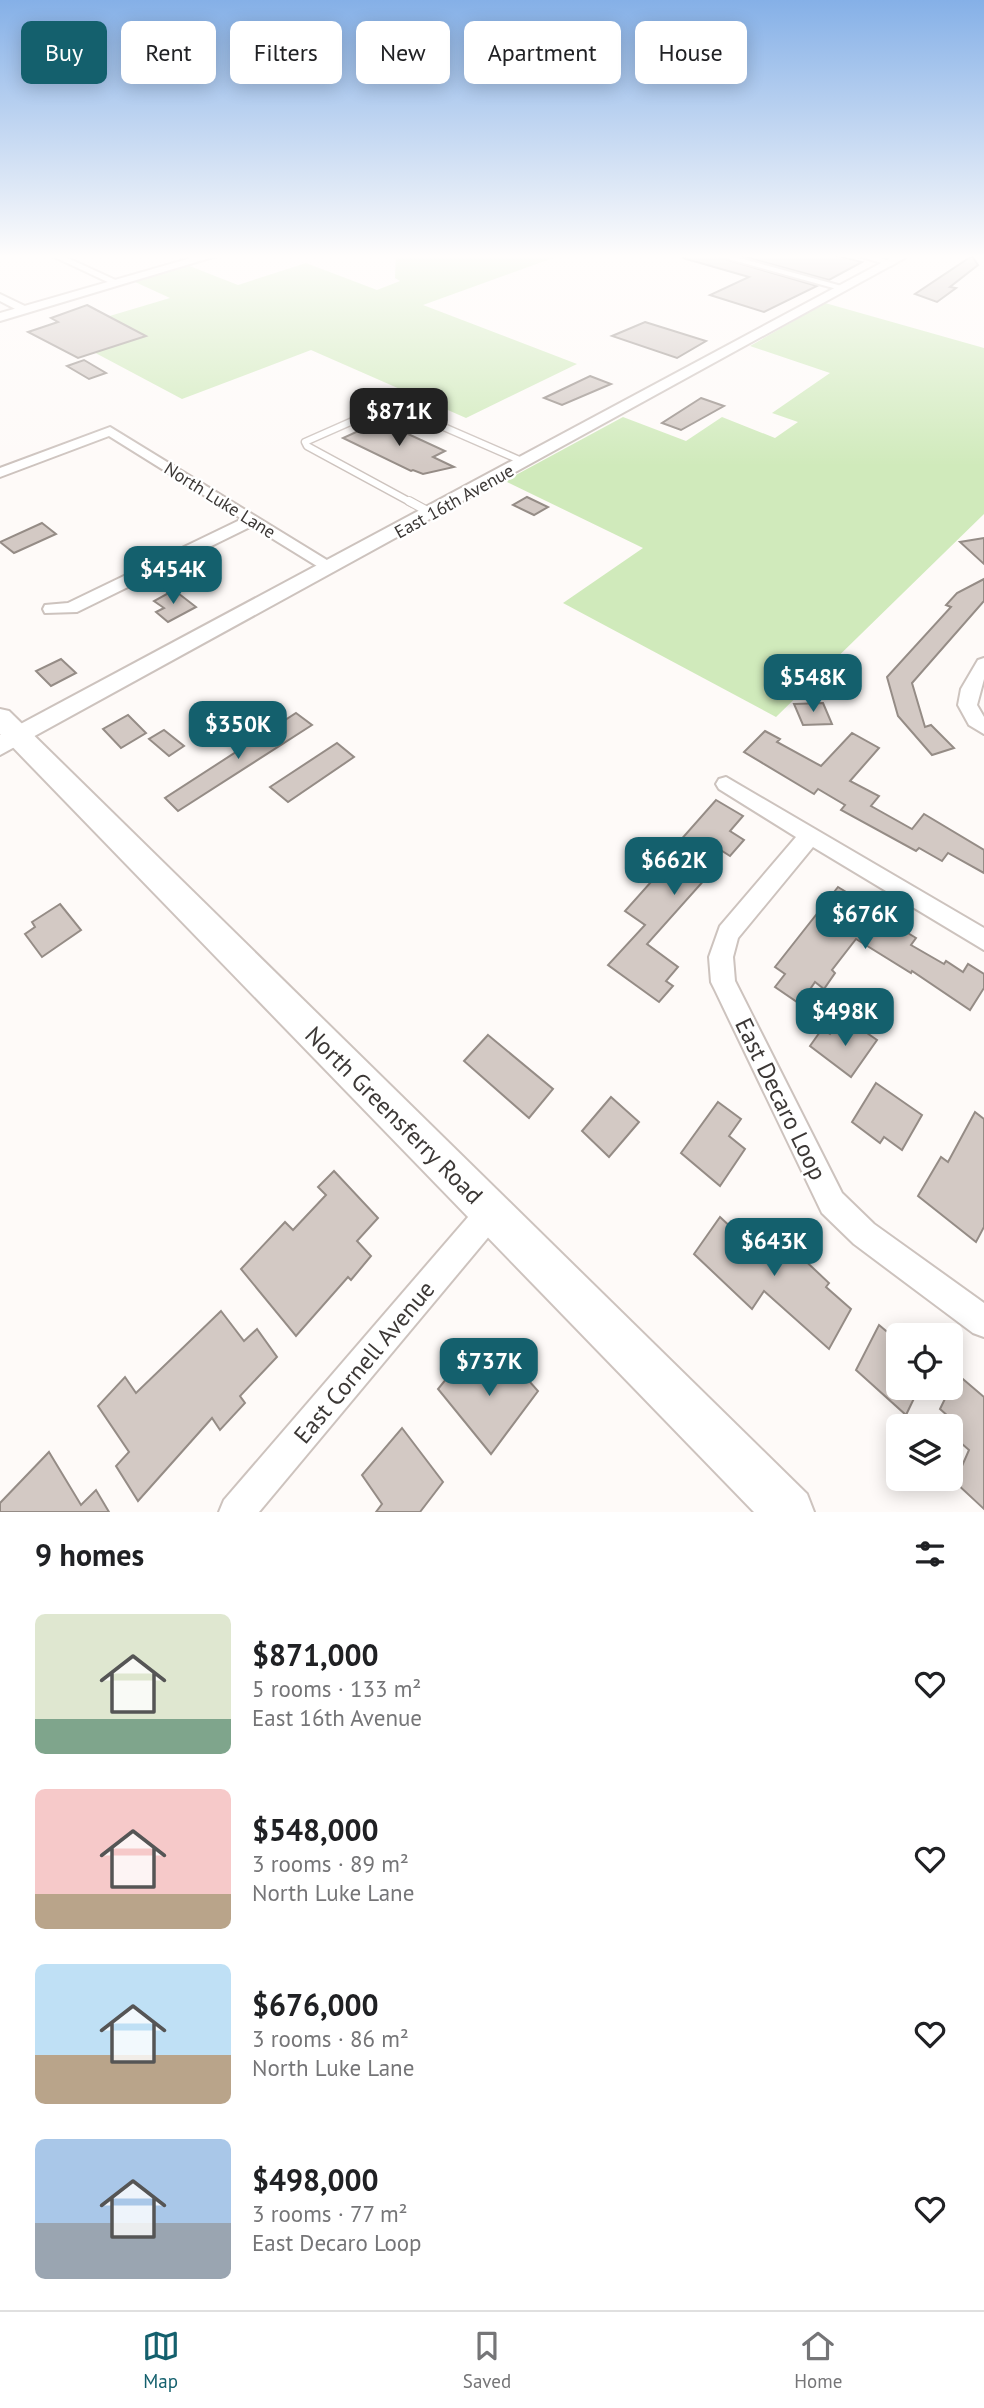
<!DOCTYPE html>
<meta charset="utf-8">
<style>
body{margin:0;font-family:"PT Sans",sans-serif;background:#f6f6f6;color:#202124;height:100vh;display:flex;flex-direction:column;font-size:26px;white-space:nowrap}
*{box-sizing:border-box;margin:0}
p{font-size:23px;color:#757577}
.icon{flex:none;width:38px;height:38px;fill:none;stroke:currentColor;stroke-width:2;stroke-linecap:round;stroke-linejoin:round}
.map{position:relative;height:1512px;overflow:hidden}
.sheet{display:flex;flex-direction:column;background:#fff;flex:1}
.sheet>*{flex:none}
.top-card{position:absolute;left:21px;top:21px;width:943px;height:63px;display:flex;gap:14px}
.buttons{position:absolute;left:886px;top:1323px;display:grid;gap:14px}
.buttons a{display:grid;place-items:center;width:77px;height:77px;border-radius:10px;background:#fff;box-shadow:0 4px 18px #0003;font-size:35px}
.price{position:absolute;translate:-50% -60px;padding:0 16px;border-radius:14px;background:#14606d;color:#fff;font-size:23px;line-height:46px;filter:drop-shadow(0 2px 4px #0008)}
.price::after{content:'';position:absolute;left:50%;top:42px;width:21px;height:16px;margin-left:-10px;background:inherit;clip-path:polygon(0 0,100% 0,50% 100%)}
.price.selected{background:#222;color:#fff}
ul{padding:0;list-style:none}
li{display:flex;align-items:center;gap:21px;height:175px;padding:0 35px}
li span{display:grid;place-items:center;flex:none;width:196px;height:140px;border-radius:10px;color:#555}
li>.icon{margin-inline-start:auto}
span .icon{width:84px;height:84px;fill:#fffc;stroke-width:1}
li b{font-size:30px}
h2{display:flex;justify-content:space-between;align-items:center;height:84px;padding:0 35px;font-size:30px}
.pill{padding:0 24px;border-radius:10px;background:#fff;box-shadow:0 4px 18px #0003;font-size:24px;line-height:63px}
.pill.selected{background:#14606d;color:#fff}
.tab-bar{display:flex;justify-content:space-around;align-items:center;height:98px;border-top:2px solid #e0e0e0;background:#fff;font-size:19px;color:#757577}
.tab-bar a{display:grid;justify-items:center;gap:4px}
.tab-bar .selected{color:#14606d}
.map>svg:first-child{display:block}
</style>
<div class="map">
<svg width="984" height="1512" viewBox="0 0 984 1512">
<rect width="100%" height="100%" fill="#fefaf8"/>
<g fill="#d0eabb">
<polygon points="396,254 564,254 423,305 577,364 466,418 311,350 182,399 56,332 170,298 133,281 187,265 238,285 306,263 377,290 400,281 395,278"/>
<polygon points="825,303 984,348 984,514 776,717 563,603 643,548 505,481 623,417 686,441 722,417 775,438 798,422 772,413 830,373 750,346"/>
</g>
<g fill="#d3c9c4" stroke="#958c86" stroke-width="2">
<polygon points="684,254 708,254 817,286 764,312 710,295 749,277 683,258"/>
<polygon points="735,254 830,254 862,262 829,280"/>
<polygon points="972,256 978,265 950,287 956,288 937,302 915,294"/>
<polygon points="87,305 146,336 78,358 28,332 58,322 51,318"/>
<polygon points="645,322 706,341 677,358 612,336"/>
<polygon points="84,360 106,373 89,379 67,366"/>
<polygon points="590,376 611,384 562,405 544,398"/>
<polygon points="701,398 724,406 681,430 662,423"/>
<polygon points="380,421 445,451 433,457 454,467 423,474 413,470 411,471 343,438"/>
<polygon points="527,497 548,507 534,515 513,505"/>
<polygon points="42,523 56,534 14,553 0,542"/>
<polygon points="984,538 984,564 960,542"/>
<polygon points="984,579 984,601 912,683 925,727 931,725 954,748 932,755 898,716 887,677 951,607 946,605 957,593"/>
<polygon points="174,590 196,607 168,622 156,612 164,608 154,601"/>
<polygon points="61,659 76,673 51,686 36,671"/>
<polygon points="823,703 832,724 803,725 794,704"/>
<polygon points="296,713 312,725 178,811 165,798"/>
<polygon points="128,715 146,733 121,748 103,729"/>
<polygon points="164,730 184,746 169,756 149,739"/>
<polygon points="765,731 780,739 777,742 821,766 852,733 879,748 850,781 879,796 871,806 912,829 924,814 984,850 984,873 948,853 942,861 919,848 916,851 841,810 845,805 818,789 814,794 744,752"/>
<polygon points="337,743 354,757 288,802 270,787"/>
<polygon points="716,800 743,816 730,831 744,840 730,856 719,849 699,872 707,877 647,944 678,967 666,981 673,986 659,1002 608,965 645,925 625,911 668,863 663,860"/>
<polygon points="838,887 861,901 866,895 881,905 875,913 916,938 911,945 944,964 946,961 963,972 968,964 984,974 984,988 970,1010 912,971 911,973 856,939 832,970 835,973 824,989 815,982 800,1004 775,987 785,974 775,967"/>
<polygon points="60,904 81,930 42,957 25,934 35,927 32,922"/>
<polygon points="854,1024 877,1040 851,1077 810,1046 822,1029 830,1034 835,1028 845,1035"/>
<polygon points="488,1035 553,1089 529,1118 464,1061"/>
<polygon points="876,1083 922,1115 902,1150 884,1137 880,1143 852,1122"/>
<polygon points="611,1097 639,1122 609,1157 582,1131"/>
<polygon points="718,1102 741,1119 729,1136 745,1149 720,1186 681,1153"/>
<polygon points="975,1112 984,1119 984,1227 976,1242 918,1196 941,1157 948,1162"/>
<polygon points="334,1171 378,1218 357,1241 371,1256 351,1280 348,1277 296,1336 241,1269 285,1222 293,1230 326,1195 318,1187"/>
<polygon points="720,1217 750,1245 765,1223 829,1283 826,1287 851,1309 829,1349 764,1291 752,1309 694,1254"/>
<polygon points="221,1311 244,1341 257,1329 277,1357 240,1396 245,1403 220,1430 212,1418 138,1501 116,1466 129,1452 98,1406 125,1377 136,1393"/>
<polygon points="879,1325 898,1341 898,1388 919,1388 906,1415 856,1370"/>
<polygon points="499,1347 538,1391 491,1454 438,1389 459,1363 473,1379"/>
<polygon points="957,1374 984,1397 984,1509 955,1482 969,1450 953,1436 958,1425 940,1409"/>
<polygon points="402,1428 443,1482 420,1512 376,1512 382,1504 362,1475"/>
<polygon points="49,1452 81,1505 96,1490 109,1512 0,1512 0,1503"/>
</g>
<g fill="none" stroke-linecap="round" stroke-linejoin="round">
<defs>
<polyline id="service-far1" points="412,503 307,446 305,442 391,404 524,462"/>
<polyline id="service" points="409,501 431,513"/>
<g id="minor">
<polygon points="48,254 59,254 122,283 114,285"/>
<polygon points="711,254 725,254 849,288 844,291"/>
<polygon points="852,254 867,254 896,263 891,266"/>
<polygon points="0,294 29,308 30,310 21,312 0,301"/>
<polygon points="110,427 335,565 338,568 330,573 325,571 252,526 77,612 45,613 43,609 45,605 68,603 242,519 109,436 0,477 0,468"/>
<polygon points="984,658 984,679 977,705 984,717 984,734 969,725 958,705 961,689 978,660"/>
<polygon points="726,777 984,928 984,950 813,847 738,938 733,957 735,981 842,1193 874,1224 984,1303 984,1337 973,1333 854,1244 822,1213 715,990 711,982 709,957 720,926 796,837 719,789 716,784 719,779"/>
<polygon points="491,1198 501,1202 505,1212 501,1222 259,1512 219,1512 224,1500 481,1202"/>
</g>
<g id="tertiary">
<polygon points="205,254 223,254 0,321 0,313"/>
<polygon points="898,254 912,254 0,755 0,735"/>
</g>
<polygon id="secondary" points="0,709 9,711 807,1494 814,1512 754,1512 0,734"/>
</defs>
<use href="#service-far1" stroke="#cdc3be" stroke-width="9"/>
<use href="#service" stroke="#cdc3be" stroke-width="10"/>
<use href="#minor" stroke="#cdc3be" stroke-width="4"/>
<use href="#tertiary" stroke="#cdc3be" stroke-width="4"/>
<use href="#secondary" stroke="#cdc3be" stroke-width="4"/>
<use href="#service-far1" stroke="#fff" stroke-width="6"/>
<use href="#service" stroke="#fff" stroke-width="8"/>
<use href="#minor" fill="#fff" fill-rule="evenodd"/>
<use href="#tertiary" fill="#fff" fill-rule="evenodd"/>
<use href="#secondary" fill="#fff" fill-rule="evenodd"/>
</g>
<linearGradient id="sky" x2="0" y2="1"><stop stop-color="#85b0e7"/><stop offset="0.55" stop-color="#fffdfc"/><stop offset="1" stop-color="#fffdfc" stop-opacity="0"/></linearGradient>
<rect width="984" height="466" fill="url(#sky)"/>
<g text-anchor="middle" dominant-baseline="central" stroke-width="5" stroke-linejoin="round" paint-order="stroke">
<g font-size="18" fill="#3c3836" stroke="#fff">
<text transform="translate(220 500) rotate(32)">North Luke Lane</text>
<text transform="translate(454 501) rotate(-29)">East 16th Avenue</text>
</g>
<g font-size="24" fill="#3c3836" stroke="#fff">
<text transform="translate(781 1099) rotate(64)">East Decaro Loop</text>
<text transform="translate(394 1115) rotate(45)">North Greensferry Road</text>
<text transform="translate(364 1362) rotate(-50)">East Cornell Avenue</text>
</g>
</g>
</svg>
<div class="buttons">
<a><svg class="icon" aria-label="locate" viewBox="0 0 24 24"><circle cx="12" cy="12" r="6"/><path d="M12 2v4M12 18v4M2 12h4M18 12h4"/></svg></a>
<a><svg class="icon" aria-label="layers" viewBox="0 0 24 24"><path d="M12 4l9 5-9 5-9-5zM3 14l9 5 9-5"/></svg></a>
</div>
<b class="price selected" style="left:399px;top:448px">$871K</b>
<b class="price" style="left:173px;top:606px">$454K</b>
<b class="price" style="left:813px;top:714px">$548K</b>
<b class="price" style="left:238px;top:761px">$350K</b>
<b class="price" style="left:674px;top:897px">$662K</b>
<b class="price" style="left:865px;top:951px">$676K</b>
<b class="price" style="left:845px;top:1048px">$498K</b>
<b class="price" style="left:774px;top:1278px">$643K</b>
<b class="price" style="left:489px;top:1398px">$737K</b>
<div class="top-card">
<a class="pill selected">Buy</a>
<a class="pill">Rent</a>
<a class="pill">Filters</a>
<a class="pill">New</a>
<a class="pill">Apartment</a>
<a class="pill">House</a>
</div>
</div>
<section class="sheet">
<h2>9 homes<svg class="icon" aria-label="filters" viewBox="0 0 24 24"><path d="M4 7h16M4 17h16"/><circle cx="9" cy="7" r="2"/><circle cx="15" cy="17" r="2"/></svg></h2>
<ul>
<li><span style="background:linear-gradient(#dfe7d0 75%,#7fa58c 0)"><svg class="icon" aria-label="home" viewBox="0 0 24 24"><path d="M3 11l9-7 9 7M6 9v11h12V9"/></svg></span><div><b>$871,000</b><p>5 rooms · 133 m²</p><p>East 16th Avenue</p></div><svg class="icon" aria-label="heart" viewBox="0 0 24 24"><path d="M12 20l-8-8c-3-5 5-10 8-4 3-6 11-1 8 4z"/></svg></li>
<li><span style="background:linear-gradient(#f6c9c9 75%,#b9a48a 0)"><svg class="icon" aria-label="home" viewBox="0 0 24 24"><path d="M3 11l9-7 9 7M6 9v11h12V9"/></svg></span><div><b>$548,000</b><p>3 rooms · 89 m²</p><p>North Luke Lane</p></div><svg class="icon" aria-label="heart" viewBox="0 0 24 24"><path d="M12 20l-8-8c-3-5 5-10 8-4 3-6 11-1 8 4z"/></svg></li>
<li><span style="background:linear-gradient(#bfe0f5 65%,#b9a48a 0)"><svg class="icon" aria-label="home" viewBox="0 0 24 24"><path d="M3 11l9-7 9 7M6 9v11h12V9"/></svg></span><div><b>$676,000</b><p>3 rooms · 86 m²</p><p>North Luke Lane</p></div><svg class="icon" aria-label="heart" viewBox="0 0 24 24"><path d="M12 20l-8-8c-3-5 5-10 8-4 3-6 11-1 8 4z"/></svg></li>
<li><span style="background:linear-gradient(#a9c7e8 60%,#9aa5b1 0)"><svg class="icon" aria-label="home" viewBox="0 0 24 24"><path d="M3 11l9-7 9 7M6 9v11h12V9"/></svg></span><div><b>$498,000</b><p>3 rooms · 77 m²</p><p>East Decaro Loop</p></div><svg class="icon" aria-label="heart" viewBox="0 0 24 24"><path d="M12 20l-8-8c-3-5 5-10 8-4 3-6 11-1 8 4z"/></svg></li>
</ul>
</section>
<nav class="tab-bar">
<a class="selected"><svg class="icon" aria-label="map" viewBox="0 0 24 24"><path d="M3 6l6-2 6 2 6-2v14l-6 2-6-2-6 2zM9 4v14M15 6v14"/></svg>Map</a>
<a><svg class="icon" aria-label="saved" viewBox="0 0 24 24"><path d="M7 4h10v16l-5-4-5 4z"/></svg>Saved</a>
<a><svg class="icon" aria-label="home" viewBox="0 0 24 24"><path d="M3 11l9-7 9 7M6 9v11h12V9"/></svg>Home</a>
</nav>
